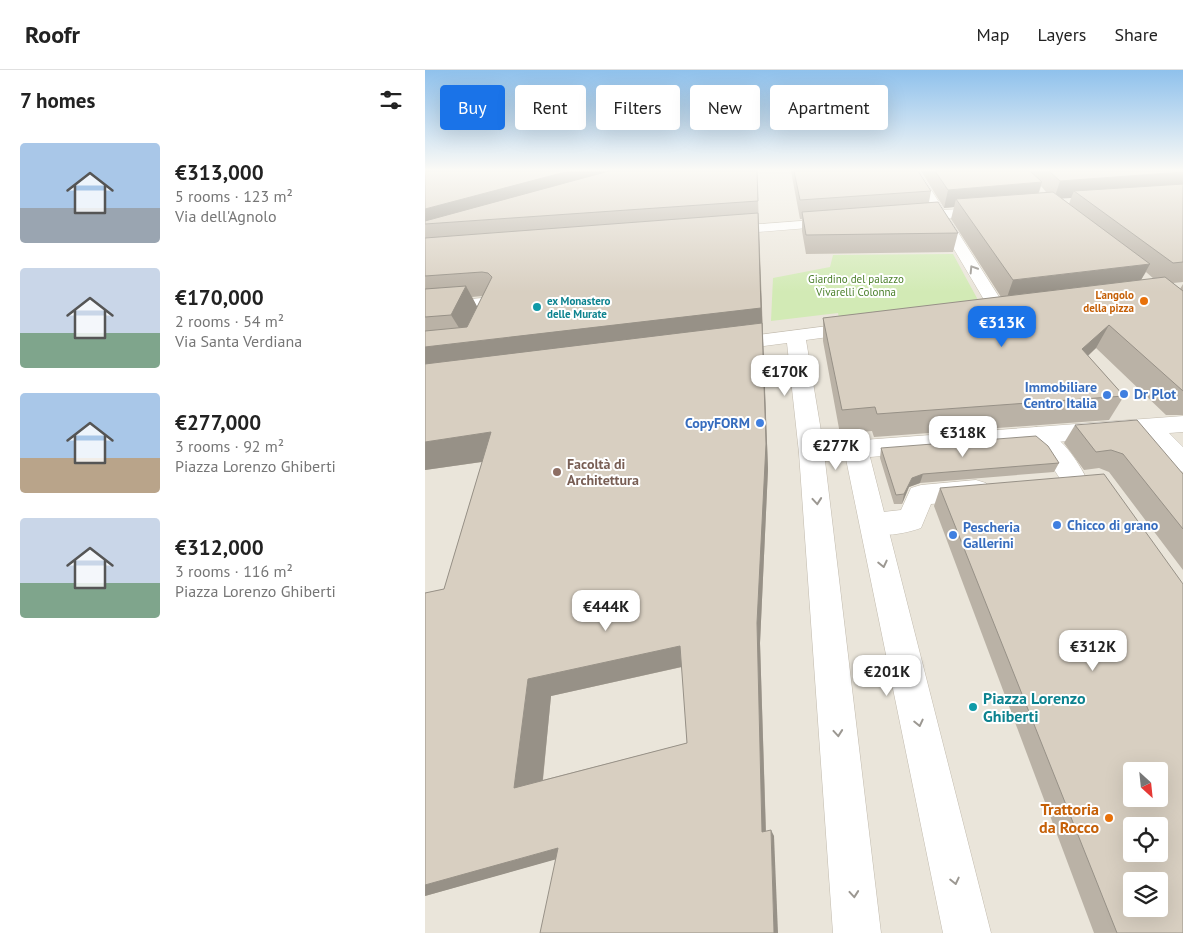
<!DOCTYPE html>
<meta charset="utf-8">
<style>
body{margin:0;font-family:"PT Sans",sans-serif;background:#f6f6f6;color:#222;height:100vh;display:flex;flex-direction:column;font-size:19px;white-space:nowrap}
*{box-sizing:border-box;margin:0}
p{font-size:16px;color:#767676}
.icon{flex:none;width:28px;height:28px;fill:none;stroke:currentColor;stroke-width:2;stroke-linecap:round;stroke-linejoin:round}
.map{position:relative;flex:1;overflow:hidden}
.sheet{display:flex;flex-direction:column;background:#fff;width:425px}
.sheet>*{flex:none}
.hud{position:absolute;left:15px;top:15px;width:475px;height:45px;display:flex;gap:10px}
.needle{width:32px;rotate:153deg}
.controls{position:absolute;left:698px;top:692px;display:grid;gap:10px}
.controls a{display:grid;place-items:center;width:45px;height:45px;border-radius:5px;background:#fff;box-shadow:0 5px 20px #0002;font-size:25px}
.price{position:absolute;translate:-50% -42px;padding:0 11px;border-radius:10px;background:#fff;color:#222;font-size:16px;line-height:32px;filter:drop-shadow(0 1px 2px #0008)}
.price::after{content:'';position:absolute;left:50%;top:30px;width:15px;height:11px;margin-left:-8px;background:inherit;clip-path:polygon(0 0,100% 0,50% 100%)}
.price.selected{background:#1a73e8;color:#fff}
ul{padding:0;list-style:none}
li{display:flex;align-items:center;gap:15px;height:125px;padding:0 20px}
li span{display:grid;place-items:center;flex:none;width:140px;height:100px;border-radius:5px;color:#555}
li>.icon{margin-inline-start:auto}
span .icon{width:60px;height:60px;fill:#fffc;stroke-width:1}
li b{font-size:21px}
h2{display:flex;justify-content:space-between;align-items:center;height:60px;padding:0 20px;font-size:21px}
.chip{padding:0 18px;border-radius:5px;background:#fff;box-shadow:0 5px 20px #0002;font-size:18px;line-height:45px}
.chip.selected{background:#1a73e8;color:#fff}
header{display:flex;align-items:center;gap:30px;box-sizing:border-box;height:70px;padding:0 25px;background:#fff;border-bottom:1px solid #e0e0e0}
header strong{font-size:24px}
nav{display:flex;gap:28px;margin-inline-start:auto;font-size:18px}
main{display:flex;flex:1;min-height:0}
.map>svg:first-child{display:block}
</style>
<header>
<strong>Roofr</strong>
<nav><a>Map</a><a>Layers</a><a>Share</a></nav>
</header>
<main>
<section class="sheet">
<h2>7 homes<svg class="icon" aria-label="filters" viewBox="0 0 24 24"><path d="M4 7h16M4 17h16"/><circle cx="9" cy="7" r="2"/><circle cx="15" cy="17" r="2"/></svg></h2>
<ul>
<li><span style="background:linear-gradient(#a9c7e8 65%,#9aa5b1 0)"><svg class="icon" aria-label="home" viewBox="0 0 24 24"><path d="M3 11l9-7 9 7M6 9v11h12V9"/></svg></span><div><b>€313,000</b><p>5 rooms · 123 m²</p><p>Via dell'Agnolo</p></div></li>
<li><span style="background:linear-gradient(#c9d6e8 65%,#7fa58c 0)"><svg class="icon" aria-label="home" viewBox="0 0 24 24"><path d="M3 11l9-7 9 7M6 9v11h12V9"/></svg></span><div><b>€170,000</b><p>2 rooms · 54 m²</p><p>Via Santa Verdiana</p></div></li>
<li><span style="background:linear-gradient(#a9c7e8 65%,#b9a48a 0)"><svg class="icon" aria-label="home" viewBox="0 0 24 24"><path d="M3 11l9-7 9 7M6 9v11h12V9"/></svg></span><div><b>€277,000</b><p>3 rooms · 92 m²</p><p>Piazza Lorenzo Ghiberti</p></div></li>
<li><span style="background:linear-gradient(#c9d6e8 65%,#7fa58c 0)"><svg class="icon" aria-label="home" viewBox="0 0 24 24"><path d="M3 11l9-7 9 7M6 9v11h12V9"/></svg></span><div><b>€312,000</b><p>3 rooms · 116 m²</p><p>Piazza Lorenzo Ghiberti</p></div></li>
</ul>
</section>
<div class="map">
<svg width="758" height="863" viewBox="0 0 758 863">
<rect width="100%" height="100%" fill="#f6f3ec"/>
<path fill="#eae5da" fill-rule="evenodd" d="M0,101H758V863H0ZM706,701H734V729H706ZM706,756H734V784H706ZM706,811H734V839H706Z"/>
<polygon fill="#d2eab5" points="528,184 553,230 414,248 413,243 346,251 348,208 405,197 408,185"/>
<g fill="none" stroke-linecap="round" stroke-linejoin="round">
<defs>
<g id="pedestrian">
<polygon points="69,227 75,228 78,232 57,280 0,287 0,275 42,271 57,238 0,243 0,233"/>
<path d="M612,357C636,364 652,390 663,411L659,418L650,421L641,418L619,384L603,371L600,365L603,359Z"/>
<path d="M551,410L561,413L564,420L561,427L551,430L506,434L496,458C479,464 456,468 439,462L435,454L439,446L449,443L476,440L486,418L496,415Z"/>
</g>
<g id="minor">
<polygon points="482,101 494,101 519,140 565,137 572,141 565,145 524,148 583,241 580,245 574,246 568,245 511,149 483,151 476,147 483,143 506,141"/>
<polygon points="415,148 422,152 420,155 296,165 289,161 296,157"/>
<polygon points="434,252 441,254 443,258 441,262 381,270 398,373 758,346 758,362 744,363 758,377 758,402 749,399 718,365 445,387 566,863 518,863 421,389 400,391 456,863 408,863 374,383 362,273 301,281 294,279 291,275 294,271 301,269"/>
</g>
</defs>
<use href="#pedestrian" stroke="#c2bbae" stroke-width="1"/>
<use href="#minor" stroke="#c2bbae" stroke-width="1"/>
<use href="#pedestrian" fill="#fff" fill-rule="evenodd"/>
<use href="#minor" fill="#fff" fill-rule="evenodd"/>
</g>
<g fill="#bab2a6" fill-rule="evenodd">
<path d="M0,101H332L343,399L335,573L341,761L349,766L130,789L0,826V523L19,519L57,392L0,400ZM58,226L52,237L47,227ZM257,597L262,673L118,710L126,626Z"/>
<polygon points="366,101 493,101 506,121 504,132 533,163 528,182 381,184 377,161 377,149 375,149"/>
<path d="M496,101H758V212L748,213L755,219L758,214V345H741L671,278L663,286L699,326L684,350L449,367L447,361L415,364L398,271V248L576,227L526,149L529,137L519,138ZM616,116L621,122L614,123ZM637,128H646L644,134ZM721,202L729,209L716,210Z"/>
<polygon points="650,355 758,404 758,500 684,402 674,398 659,400 639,373"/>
<polygon points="456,378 634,393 629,402 495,413 484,417 477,434 469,434 455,388"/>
<polygon points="515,418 758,863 669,863 509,436"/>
</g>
<g fill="#979187">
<polygon points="144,101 217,101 0,154 0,139"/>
<polygon points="758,102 758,119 649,121 646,128 629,129 635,111"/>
<polygon points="617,112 611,130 531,129 529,137 519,138 523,120"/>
<polygon points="333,143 343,399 335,573 341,768 337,762 332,553 0,304 0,277"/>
<polygon points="725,194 712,217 580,233 588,210"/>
<polygon points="41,216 54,240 41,269 26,245"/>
<polygon points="684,255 671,278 645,302 657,279"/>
<polygon points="66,362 84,388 0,400 0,372"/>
<polygon points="498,404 495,413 484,417 477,434 479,424 487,408"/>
<polygon points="255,576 265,595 126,626 116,727 89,718 103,609"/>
<polygon points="346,760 349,766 353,863 349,863"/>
<polygon points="133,778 157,782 0,826 0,815"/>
</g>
<g fill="#d8cfc1" stroke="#979187" fill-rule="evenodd">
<polygon points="0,101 144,101 0,139"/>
<polygon points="184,101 332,101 333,131 0,154 0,151"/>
<polygon points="369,101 493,101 506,121 375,130"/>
<polygon points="510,101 605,101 617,112 523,120"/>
<polygon points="624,101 758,101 758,102 635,111"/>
<polygon points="758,114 758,192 748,193 649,121"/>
<polygon points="628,122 725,194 588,210 531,129"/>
<polygon points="513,132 533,163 381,165 377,142"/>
<polygon points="333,143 336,238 0,277 0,261 42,257 67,207 63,203 57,202 0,206 0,168"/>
<polygon points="740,207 758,221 758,321 684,255 657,279 699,326 452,344 450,337 417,340 398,248"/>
<polygon points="41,216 26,245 0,247 0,219"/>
<path d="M337,253L341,374L332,553L337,762L346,760L349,863H115L133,778L0,815V523L19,519L66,362L0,372V294ZM255,576L262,673L89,718L103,609Z"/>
<polygon points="712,350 758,404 758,459 698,384 686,380 671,382 650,355"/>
<polygon points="611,366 623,376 634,393 498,404 487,408 479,424 471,425 456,378"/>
<path d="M679,404L758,514V863H692L515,418ZM706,701H734V729H706ZM706,756H734V784H706ZM706,811H734V839H706Z"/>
</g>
<defs><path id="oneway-chevron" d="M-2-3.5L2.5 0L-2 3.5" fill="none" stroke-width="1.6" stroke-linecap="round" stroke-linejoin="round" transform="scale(1.25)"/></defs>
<g stroke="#9c9892">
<use href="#oneway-chevron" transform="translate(548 199) rotate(-122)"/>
<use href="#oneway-chevron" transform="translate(392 431) rotate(85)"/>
<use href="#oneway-chevron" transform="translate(458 494) rotate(77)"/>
<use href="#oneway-chevron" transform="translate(494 653) rotate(77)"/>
<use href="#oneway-chevron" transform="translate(413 663) rotate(85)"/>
<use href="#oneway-chevron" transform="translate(530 811) rotate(77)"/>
<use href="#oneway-chevron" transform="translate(429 824) rotate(85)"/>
</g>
<linearGradient id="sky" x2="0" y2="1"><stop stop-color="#8fc1ec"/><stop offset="0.45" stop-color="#fbfaf6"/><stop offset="1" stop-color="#fbfaf6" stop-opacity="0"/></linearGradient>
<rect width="758" height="222" fill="url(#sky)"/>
<g fill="#e8710a" stroke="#fff" stroke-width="2">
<circle cx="719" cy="231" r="5"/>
<circle cx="684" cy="748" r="5"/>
</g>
<g fill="#0f9aa8" stroke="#fff" stroke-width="2">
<circle cx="112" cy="237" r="5"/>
<circle cx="548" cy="637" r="5"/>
</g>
<g fill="#3f7fe0" stroke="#fff" stroke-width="2">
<circle cx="699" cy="324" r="5"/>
<circle cx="682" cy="325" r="5"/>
<circle cx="335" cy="353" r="5"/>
<circle cx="632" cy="455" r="5"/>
<circle cx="528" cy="465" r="5"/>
</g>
<circle fill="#8d6e63" stroke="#fff" stroke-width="2" cx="132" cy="402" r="5"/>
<g text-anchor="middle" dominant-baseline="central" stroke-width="4" stroke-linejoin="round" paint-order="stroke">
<g font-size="11" fill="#4a7f2a" stroke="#fff">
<text x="431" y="209">Giardino del palazzo<tspan x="431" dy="13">Vivarelli Colonna</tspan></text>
</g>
<g font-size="11" font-weight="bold" fill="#c56008" stroke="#fff" text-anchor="end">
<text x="709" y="225">L'angolo<tspan x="709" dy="13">della pizza</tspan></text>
</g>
<g font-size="11" font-weight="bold" fill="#0d838f" stroke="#fff" text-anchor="start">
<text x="122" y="231">ex Monastero<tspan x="122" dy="13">delle Murate</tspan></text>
</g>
<g font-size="14" font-weight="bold" fill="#366cbe" stroke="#fff" text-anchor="start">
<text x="672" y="317" text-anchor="end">Immobiliare<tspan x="672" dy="16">Centro Italia</tspan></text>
<text x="709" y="324">Dr Plot</text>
<text x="325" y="353" text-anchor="end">CopyFORM</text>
<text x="642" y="455">Chicco di grano</text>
<text x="538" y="457">Pescheria<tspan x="538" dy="16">Gallerini</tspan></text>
</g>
<g font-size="14" font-weight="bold" fill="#785e54" stroke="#fff" text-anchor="start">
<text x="142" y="394">Facoltà di<tspan x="142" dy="16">Architettura</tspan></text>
</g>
<g font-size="16" font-weight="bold" fill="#0d838f" stroke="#fff" text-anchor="start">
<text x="558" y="628">Piazza Lorenzo<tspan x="558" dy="18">Ghiberti</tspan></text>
</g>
<g font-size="16" font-weight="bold" fill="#c56008" stroke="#fff" text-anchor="end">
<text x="674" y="739">Trattoria<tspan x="674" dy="18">da Rocco</tspan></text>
</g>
</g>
</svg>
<div class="controls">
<a><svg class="needle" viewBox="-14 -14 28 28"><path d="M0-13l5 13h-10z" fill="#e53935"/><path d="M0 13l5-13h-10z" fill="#767676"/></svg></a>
<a><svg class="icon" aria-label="locate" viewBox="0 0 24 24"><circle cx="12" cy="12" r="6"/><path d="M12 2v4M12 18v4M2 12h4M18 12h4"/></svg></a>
<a><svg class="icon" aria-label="layers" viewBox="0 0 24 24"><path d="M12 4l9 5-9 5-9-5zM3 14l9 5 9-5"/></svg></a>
</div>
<b class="price selected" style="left:577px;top:278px">€313K</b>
<b class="price" style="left:360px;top:327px">€170K</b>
<b class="price" style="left:538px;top:388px">€318K</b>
<b class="price" style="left:411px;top:401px">€277K</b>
<b class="price" style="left:181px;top:562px">€444K</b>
<b class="price" style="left:668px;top:602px">€312K</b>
<b class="price" style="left:462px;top:627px">€201K</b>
<div class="hud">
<a class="chip selected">Buy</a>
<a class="chip">Rent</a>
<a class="chip">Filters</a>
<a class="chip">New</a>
<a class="chip">Apartment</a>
</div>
</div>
</main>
